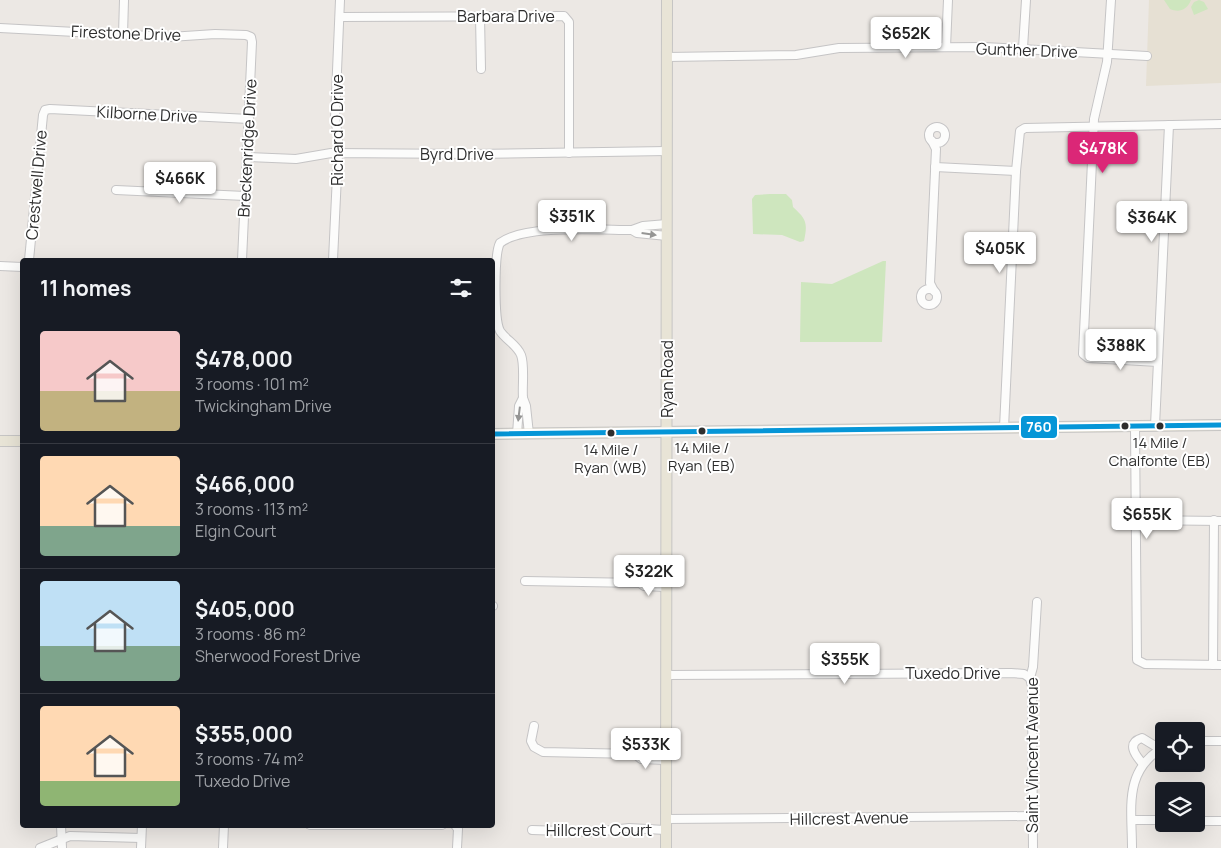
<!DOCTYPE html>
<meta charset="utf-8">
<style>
body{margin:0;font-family:Manrope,sans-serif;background:#20242c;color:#f1f3f6;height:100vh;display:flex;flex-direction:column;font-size:19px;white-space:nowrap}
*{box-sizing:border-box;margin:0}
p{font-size:16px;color:#9ea1a6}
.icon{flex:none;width:28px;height:28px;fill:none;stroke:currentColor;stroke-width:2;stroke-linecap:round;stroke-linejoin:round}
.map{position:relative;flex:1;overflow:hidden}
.details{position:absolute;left:20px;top:258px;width:475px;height:570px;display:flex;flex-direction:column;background:#171b24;border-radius:5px;box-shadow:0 5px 20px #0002}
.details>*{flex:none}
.controls{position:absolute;left:1155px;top:722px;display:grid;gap:10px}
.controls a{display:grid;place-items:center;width:50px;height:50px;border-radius:5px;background:#171b24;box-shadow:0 5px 20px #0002;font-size:25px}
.price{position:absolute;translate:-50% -42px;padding:0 11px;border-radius:5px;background:#fff;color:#222;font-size:16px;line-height:32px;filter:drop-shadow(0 1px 2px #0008)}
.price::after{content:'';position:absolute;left:50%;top:30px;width:15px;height:11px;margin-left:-8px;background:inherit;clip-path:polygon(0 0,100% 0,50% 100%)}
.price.current{background:#db2777;color:#fff}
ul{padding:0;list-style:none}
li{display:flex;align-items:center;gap:15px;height:125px;padding:0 20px}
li+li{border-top:1px solid #363941}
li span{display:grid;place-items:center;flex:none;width:140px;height:100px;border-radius:5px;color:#555}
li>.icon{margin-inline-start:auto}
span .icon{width:60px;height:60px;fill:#fffc;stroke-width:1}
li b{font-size:21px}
h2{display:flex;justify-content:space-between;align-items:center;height:60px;padding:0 20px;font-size:21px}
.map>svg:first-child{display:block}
</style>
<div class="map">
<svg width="1221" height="848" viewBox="0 0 1221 848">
<rect width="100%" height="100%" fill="#ece8e4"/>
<polygon fill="#e6e0d3" points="1149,0 1221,0 1221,83 1146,86"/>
<g fill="#cee6be">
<path d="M1164,0H1191C1187,10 1179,13 1170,9Z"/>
<polygon points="1199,0 1204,2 1208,9 1194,15 1191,7 1194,2"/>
<path d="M770,194H786L792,200L793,207C806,219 808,222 804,241L800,242L782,235L753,234L752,199L755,195Z"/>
<polygon points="883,261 886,261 882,342 800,342 801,282 832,284"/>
</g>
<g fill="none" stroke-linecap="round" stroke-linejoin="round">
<defs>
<g id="minor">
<polyline points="1111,0 1107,62 1094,119 1083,354 1088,358 1158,362"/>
<polyline points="480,16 481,69"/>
<polyline points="340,17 564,16 569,22 569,153"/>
<polyline points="0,28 170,37 215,34 246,35 251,37 252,42 242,260"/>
<polyline points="123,35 124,0"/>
<polyline points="946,47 948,0"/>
<polyline points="1023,48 1026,0"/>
<polyline points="667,57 796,55 839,48 984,47 1147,56"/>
<circle cx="937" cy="135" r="8"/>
<polyline points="932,141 936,149 930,283 934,291"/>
<polyline points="247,157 296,159 331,153 472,154 667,151"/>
<polyline points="935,167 1016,171"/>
<polyline points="116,190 245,196"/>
<polyline points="667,236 637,233 632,230 643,226 667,224"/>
<polyline points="29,260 43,115 45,110 50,109 249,119"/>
<polyline points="333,260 338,154 338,136 335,118 340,0"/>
<polyline points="0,266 22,267"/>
<circle cx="929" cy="297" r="8"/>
<path d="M523,398C522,386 525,365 521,355C517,345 506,340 500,331C494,320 494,254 500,243C524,224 601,230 632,230"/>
<polyline points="1155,426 1169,125"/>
<polyline points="1135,427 1137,660 1145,664 1221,665"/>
<polyline points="1004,428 1016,171 1020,131 1025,128 1221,124"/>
<polyline points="517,434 519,406 523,398 526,406 529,434"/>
<polyline points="1136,520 1221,521"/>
<polyline points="525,581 640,583 644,586 666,587"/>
<polyline points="640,583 643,580 666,580"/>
<polyline points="492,606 493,606"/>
<polyline points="1213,665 1214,520"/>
<polyline points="666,675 1011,673 1024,674 1030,678"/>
<polyline points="534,726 531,741 534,747 543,752 635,754 641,751 666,751"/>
<polyline points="1196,741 1221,741"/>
<polyline points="635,754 641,759 667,760"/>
<path d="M1143,764C1135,755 1126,743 1142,738L1160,749"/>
<polyline points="666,819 1032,816"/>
<polyline points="1132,820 1164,820"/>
<polyline points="1196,821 1221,821"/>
<polyline points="61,825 62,848"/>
<polyline points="310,825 442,825"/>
<polyline points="455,825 458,829 457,848"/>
<polyline points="532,830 594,832 629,828 665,830"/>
<polyline points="40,848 70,836 141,838"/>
<polyline points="141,848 142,825"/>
<polyline points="223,848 224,825"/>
<polyline points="1033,848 1032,686 1030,678 1033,667 1037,602"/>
<path d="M1132,848C1132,808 1123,770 1164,747"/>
</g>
<g id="major">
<polyline points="492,434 1221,425"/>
<polyline points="0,441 22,441"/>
<polyline points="666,848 667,0"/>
</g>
</defs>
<use href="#minor" stroke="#c5c4c5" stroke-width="10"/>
<use href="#major" stroke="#c6c5c4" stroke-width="12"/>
<use href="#minor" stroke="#fcfcfb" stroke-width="8"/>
<use href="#major" stroke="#e8e4d6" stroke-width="10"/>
<defs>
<polyline id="bus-1" points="492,434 1221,425"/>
</defs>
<use href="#bus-1" stroke="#fff" stroke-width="9"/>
<use href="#bus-1" stroke="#0696d7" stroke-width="5"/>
</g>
<defs><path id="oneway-solid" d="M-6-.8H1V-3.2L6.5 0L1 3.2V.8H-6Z" transform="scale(1.25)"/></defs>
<g fill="#959594">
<use href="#oneway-solid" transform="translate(649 234) rotate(8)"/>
<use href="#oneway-solid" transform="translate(519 414) rotate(97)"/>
</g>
<g fill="#2e2e2e" stroke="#fff" stroke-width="2">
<circle cx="1125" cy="426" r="4.5"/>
<circle cx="1160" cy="426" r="4.5"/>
<circle cx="702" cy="431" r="4.5"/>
<circle cx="611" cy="433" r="4.5"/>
</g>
<g text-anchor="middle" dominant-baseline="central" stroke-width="4" stroke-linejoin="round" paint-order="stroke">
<g font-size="15" fill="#2e2e2e" stroke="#fff">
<text x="1160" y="442">14 Mile /<tspan x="1160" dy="18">Chalfonte (EB)</tspan></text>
<text x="702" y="447">14 Mile /<tspan x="702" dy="18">Ryan (EB)</tspan></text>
<text x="611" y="449">14 Mile /<tspan x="611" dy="18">Ryan (WB)</tspan></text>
</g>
<g font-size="16" fill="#2e2e2e" stroke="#fff">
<text x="506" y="16">Barbara Drive</text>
<text transform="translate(126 33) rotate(2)">Firestone Drive</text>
<text transform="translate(1027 50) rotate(2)">Gunther Drive</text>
<text transform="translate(147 114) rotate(3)">Kilborne Drive</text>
<text transform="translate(337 130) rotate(-90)">Richard O Drive</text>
<text transform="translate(247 148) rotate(-87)">Breckenridge Drive</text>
<text x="457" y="154">Byrd Drive</text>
<text transform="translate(36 185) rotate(-85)">Crestwell Drive</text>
<text transform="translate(667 379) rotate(-90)">Ryan Road</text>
<text x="953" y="673">Tuxedo Drive</text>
<text transform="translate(1032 755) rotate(-90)">Saint Vincent Avenue</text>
<text transform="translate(849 818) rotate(-1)">Hillcrest Avenue</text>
<text x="599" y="830">Hillcrest Court</text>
</g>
</g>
<rect stroke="#fff" stroke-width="2" x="1020" y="415" width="38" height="24" rx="5" fill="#0696d7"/>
<g font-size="14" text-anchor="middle" font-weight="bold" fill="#fff">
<text x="1039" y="432">760</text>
</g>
</svg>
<div class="controls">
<a><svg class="icon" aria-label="locate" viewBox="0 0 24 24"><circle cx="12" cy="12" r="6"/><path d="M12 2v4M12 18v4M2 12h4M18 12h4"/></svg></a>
<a><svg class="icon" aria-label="layers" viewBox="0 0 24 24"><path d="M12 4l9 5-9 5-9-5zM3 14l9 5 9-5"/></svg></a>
</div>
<b class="price" style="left:906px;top:59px">$652K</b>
<b class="price current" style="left:1103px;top:174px">$478K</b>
<b class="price" style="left:180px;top:204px">$466K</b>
<b class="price" style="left:572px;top:242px">$351K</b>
<b class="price" style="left:1152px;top:243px">$364K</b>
<b class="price" style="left:1000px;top:274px">$405K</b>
<b class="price" style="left:1121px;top:371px">$388K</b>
<b class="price" style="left:1147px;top:540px">$655K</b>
<b class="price" style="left:649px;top:597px">$322K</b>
<b class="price" style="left:845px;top:685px">$355K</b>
<b class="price" style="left:646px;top:770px">$533K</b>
<section class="details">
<h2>11 homes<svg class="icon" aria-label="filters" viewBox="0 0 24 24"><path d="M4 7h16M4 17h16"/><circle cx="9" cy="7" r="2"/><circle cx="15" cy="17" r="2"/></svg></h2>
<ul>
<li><span style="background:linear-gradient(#f6c9c9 60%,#c2b280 0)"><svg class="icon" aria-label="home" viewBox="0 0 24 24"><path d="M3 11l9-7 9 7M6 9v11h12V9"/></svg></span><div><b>$478,000</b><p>3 rooms · 101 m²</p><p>Twickingham Drive</p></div></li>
<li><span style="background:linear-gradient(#ffd9b3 70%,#7fa58c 0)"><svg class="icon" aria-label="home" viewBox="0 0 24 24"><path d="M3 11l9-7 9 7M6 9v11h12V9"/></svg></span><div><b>$466,000</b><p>3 rooms · 113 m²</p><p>Elgin Court</p></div></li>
<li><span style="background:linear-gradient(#bfe0f5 65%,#7fa58c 0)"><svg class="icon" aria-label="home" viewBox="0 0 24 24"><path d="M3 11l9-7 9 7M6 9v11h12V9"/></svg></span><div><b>$405,000</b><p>3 rooms · 86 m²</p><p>Sherwood Forest Drive</p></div></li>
<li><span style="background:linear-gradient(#ffd9b3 75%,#8fb573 0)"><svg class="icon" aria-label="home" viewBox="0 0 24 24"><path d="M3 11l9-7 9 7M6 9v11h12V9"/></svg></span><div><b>$355,000</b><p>3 rooms · 74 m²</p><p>Tuxedo Drive</p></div></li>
</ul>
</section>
</div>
